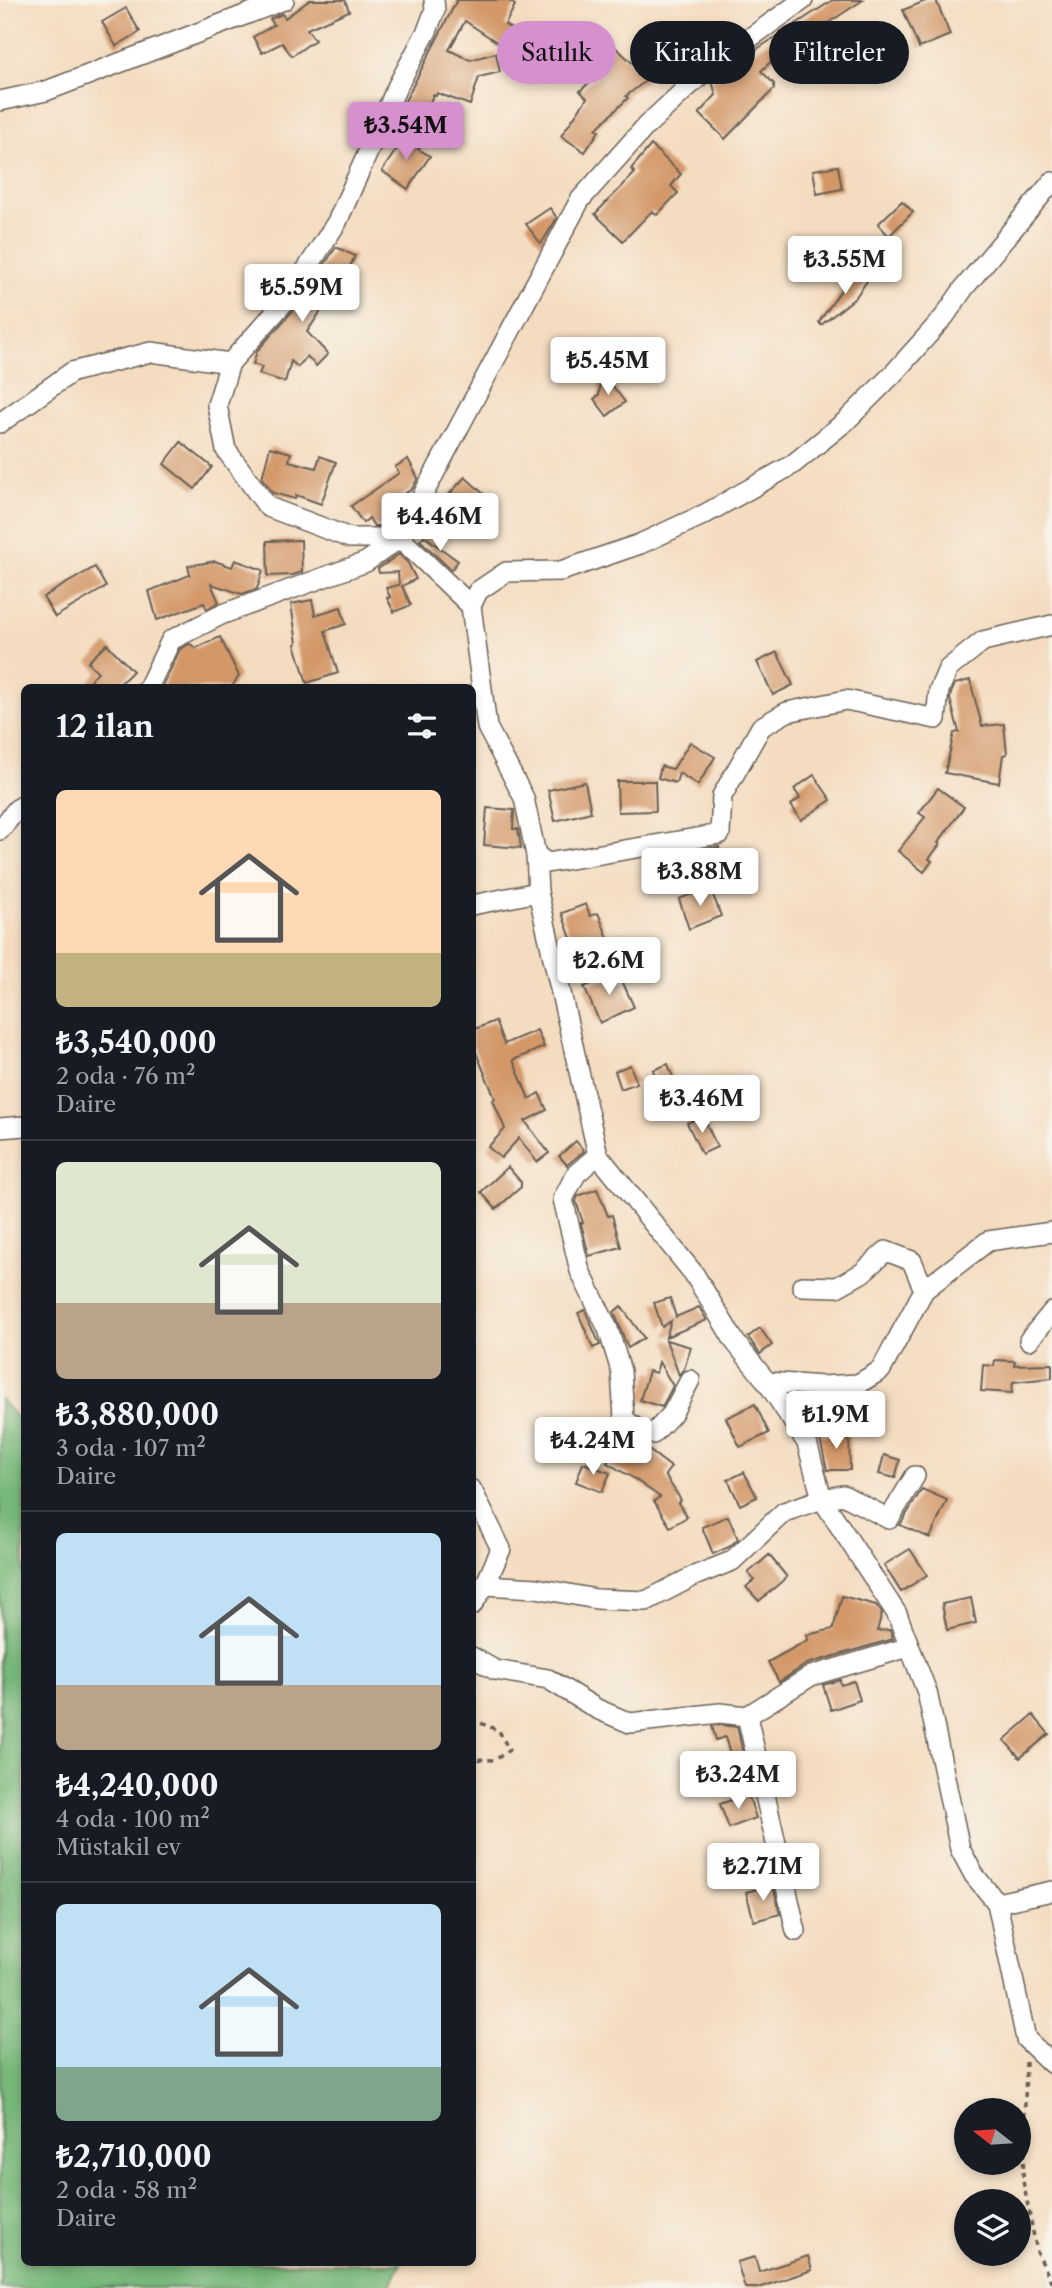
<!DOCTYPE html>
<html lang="tr">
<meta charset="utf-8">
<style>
body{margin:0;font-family:"Libre Caslon Text",serif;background:#242831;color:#f1f3f6;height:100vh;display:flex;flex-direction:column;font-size:26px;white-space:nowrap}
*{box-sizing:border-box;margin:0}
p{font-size:23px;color:#9ea1a6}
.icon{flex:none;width:38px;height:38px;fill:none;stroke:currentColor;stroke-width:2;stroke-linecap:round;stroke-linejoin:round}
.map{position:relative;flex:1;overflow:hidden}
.panel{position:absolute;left:21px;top:684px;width:455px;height:1582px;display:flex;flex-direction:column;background:#171b24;border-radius:10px;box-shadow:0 4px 10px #0003}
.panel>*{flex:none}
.hud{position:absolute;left:497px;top:21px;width:450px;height:63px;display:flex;gap:14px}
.needle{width:46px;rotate:287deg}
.buttons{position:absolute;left:954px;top:2098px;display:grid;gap:14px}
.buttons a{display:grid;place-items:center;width:77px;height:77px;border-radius:50%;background:#171b24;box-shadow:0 4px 10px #0003;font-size:35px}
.price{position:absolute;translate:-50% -60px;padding:0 16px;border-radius:7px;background:#fff;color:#222;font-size:23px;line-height:46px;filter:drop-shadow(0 2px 4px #0008)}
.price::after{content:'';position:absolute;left:50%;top:42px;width:21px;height:16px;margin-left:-10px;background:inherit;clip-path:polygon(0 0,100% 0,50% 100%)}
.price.selected{background:#d690ce;color:#111}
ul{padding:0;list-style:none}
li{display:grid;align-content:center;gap:14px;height:371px;padding:0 35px}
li+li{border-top:2px solid #363941}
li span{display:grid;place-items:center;height:217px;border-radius:10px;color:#555}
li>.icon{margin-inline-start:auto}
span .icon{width:126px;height:126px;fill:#fffc;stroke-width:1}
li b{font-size:30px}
h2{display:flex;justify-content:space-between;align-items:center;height:84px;padding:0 35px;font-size:30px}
.pill{padding:0 24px;border-radius:32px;background:#171b24;box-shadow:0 4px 10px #0003;font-size:24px;line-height:63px}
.pill.selected{background:#d690ce;color:#111}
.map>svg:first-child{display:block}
</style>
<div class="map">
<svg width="1052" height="2288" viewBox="0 0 1052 2288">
<rect width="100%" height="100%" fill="#f7f3e8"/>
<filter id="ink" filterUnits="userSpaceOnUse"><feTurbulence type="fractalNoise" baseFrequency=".0143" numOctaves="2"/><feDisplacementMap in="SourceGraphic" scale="14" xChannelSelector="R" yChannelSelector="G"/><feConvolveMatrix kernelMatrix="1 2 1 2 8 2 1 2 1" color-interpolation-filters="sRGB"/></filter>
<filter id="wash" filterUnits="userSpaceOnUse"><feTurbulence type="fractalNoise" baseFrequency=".00686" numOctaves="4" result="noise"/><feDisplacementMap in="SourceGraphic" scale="28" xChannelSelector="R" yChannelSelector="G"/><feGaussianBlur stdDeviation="1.57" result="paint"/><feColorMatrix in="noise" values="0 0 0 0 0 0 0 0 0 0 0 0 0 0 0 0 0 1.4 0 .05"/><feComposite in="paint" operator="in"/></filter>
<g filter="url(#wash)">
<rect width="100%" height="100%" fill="#f4dcc0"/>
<polygon fill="#77b779" stroke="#4a6a4a" stroke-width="2" points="0,1398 24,1427 24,2263 401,2263 390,2288 0,2288"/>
<g id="blocks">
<g fill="#d39768">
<polygon points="310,0 345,0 349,11 307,29 315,40 292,56 282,43 262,53 253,37 274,25 270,19 282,14 285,18"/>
<polygon points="457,0 507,0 515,5 505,25 522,35 510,51 465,21 449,50 470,60 496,53 500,72 479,77 470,105 437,93 436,96 433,95 424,118 400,111"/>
<polygon points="833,0 863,0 819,29 834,52 821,60 816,52 792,67 782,51 761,71 774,84 774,89 725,139 699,113 716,95 712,81 725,71 741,65 757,49"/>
<polygon points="928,0 936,0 950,35 919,48 903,10"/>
<polygon points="126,8 140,32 116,46 102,22"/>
<polygon points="614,46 638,68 652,57 661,69 626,96 628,98 596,129 599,131 585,152 561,136 587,98 580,91 603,70 597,65"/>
<polygon points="406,135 422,145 418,149 430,156 408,189 382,171"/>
<polygon points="651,145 681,174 671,186 678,193 657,215 652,211 623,241 595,214 635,173 631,169"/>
<polygon points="838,166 842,189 817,194 813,170"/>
<polygon points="902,201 913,212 889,236 878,224"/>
<polygon points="550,208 557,218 541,244 526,224"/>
<polygon points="882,237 897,247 877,281 861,271"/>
<polygon points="336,247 355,256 344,279 339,277 321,306 323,308 307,332 328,354 316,366 307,356 298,367 291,361 285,382 259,374 262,367 253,364 257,351 298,305"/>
<polygon points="854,272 867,281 855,298 821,325 819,322"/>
<polygon points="601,371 625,402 607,416 594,399 599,395"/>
<polygon points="181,442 212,467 195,489 164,464"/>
<polygon points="270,447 291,453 289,461 316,468 320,456 336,462 321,504 296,495 295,499 273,493 262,478"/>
<polygon points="408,459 418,478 412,489 389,504 397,516 382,526 374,526 369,518 363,523 351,506 399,473 395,467"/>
<polygon points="465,477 486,496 466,517 446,498"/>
<polygon points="424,536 458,561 451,570 420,540"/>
<polygon points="301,540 302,572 293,575 268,576 267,541"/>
<polygon points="399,554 408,563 416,579 402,586 411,605 394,612 387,598 390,597 386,588 399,585 398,572 379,573 378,569"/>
<polygon points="235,560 263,570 257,589 242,594 211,584 219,602 207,609 204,603 157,620 149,591 190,575 188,566 215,561 232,567"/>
<polygon points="95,567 106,587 55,617 43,597"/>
<polygon points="312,600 315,615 341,607 346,624 325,631 338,673 307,683 295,644 297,643 291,604"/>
<polygon points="220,637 239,676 231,688 162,688 180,649 190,644 196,648"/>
<polygon points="107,644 133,671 116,688 83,688 98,672 88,662"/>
<polygon points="777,652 793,685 773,695 757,662"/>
<polygon points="970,680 982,726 1004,724 1007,754 1003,755 999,783 945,773 954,733 959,732 950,699 951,693 955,684"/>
<polygon points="690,742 715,757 698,785 679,773 676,783 658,778 661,766 673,769"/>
<polygon points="814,775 831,800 801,820 791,805 800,798 794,789"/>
<polygon points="617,781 655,781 656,811 618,812"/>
<polygon points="585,782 591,812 555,821 548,790"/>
<polygon points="938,788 964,807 938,843 940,844 929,859 932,861 924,872 898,851 925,817 919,813"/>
<polygon points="487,808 514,810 513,829 518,829 521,848 484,845"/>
<polygon points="719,847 722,865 696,868 693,851"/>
<polygon points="710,887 721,916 689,929 679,899"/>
<polygon points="586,904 590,916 598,913 608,938 575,950 562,913"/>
<polygon points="618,972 634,1007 600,1023 584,987"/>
<polygon points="495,1021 504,1044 537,1030 544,1047 513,1060 529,1099 539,1093 547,1110 525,1121 549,1153 537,1162 519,1138 501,1158 488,1147 505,1129 493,1100 495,1098 472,1043 472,1030"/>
<polygon points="668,1064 678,1091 664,1097 653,1070"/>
<polygon points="630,1065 637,1083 621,1089 615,1071"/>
<polygon points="703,1116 717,1147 702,1154 687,1123"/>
<polygon points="576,1141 584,1151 567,1165 559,1156"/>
<polygon points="508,1167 521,1182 521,1187 496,1209 481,1192"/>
<polygon points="597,1189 608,1216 612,1215 621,1247 589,1256 581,1223 583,1223 576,1201 578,1196"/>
<polygon points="670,1298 676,1317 699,1307 707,1320 666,1337 671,1321 662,1327 654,1303"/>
<polygon points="621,1306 644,1338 628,1348 614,1312"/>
<polygon points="585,1310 600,1345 593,1348 578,1313"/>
<polygon points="760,1328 772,1345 760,1354 748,1337"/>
<polygon points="666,1340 691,1347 684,1369 679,1375"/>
<polygon points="995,1360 1015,1361 1014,1365 1052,1364 1052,1378 1013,1382 1012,1393 981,1391 983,1365 994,1366"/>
<polygon points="659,1362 673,1386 662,1407 640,1400 649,1371 656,1373"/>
<polygon points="836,1397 846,1399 844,1414 816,1408 818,1398"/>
<polygon points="755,1404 769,1433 740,1447 726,1418"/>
<polygon points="849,1434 850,1470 827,1470 819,1435"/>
<polygon points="617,1445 640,1458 646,1448 671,1467 665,1475 681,1500 678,1503 687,1517 670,1527 654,1501 660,1497 633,1478 607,1463"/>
<polygon points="884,1455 900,1460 895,1478 879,1474"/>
<polygon points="583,1463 610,1473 602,1492 576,1482"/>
<polygon points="744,1472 757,1497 740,1505 728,1480"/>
<polygon points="922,1489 947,1500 930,1538 900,1525"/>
<polygon points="728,1516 738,1539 729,1547 713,1554 702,1527"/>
<polygon points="910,1549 927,1575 901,1592 884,1565"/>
<polygon points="769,1555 787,1577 759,1601 746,1587 754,1580 748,1573"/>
<polygon points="842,1596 876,1605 882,1613 877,1631 890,1630 893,1639 807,1664 779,1682 768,1662 808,1640 807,1635 833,1629"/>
<polygon points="971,1598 976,1623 947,1630 942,1604"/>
<polygon points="840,1680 841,1685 854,1681 860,1700 831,1710 823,1685"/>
<polygon points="1033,1715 1049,1734 1020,1758 1004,1740"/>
<polygon points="720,1725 737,1727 746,1766 734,1769 725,1737 716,1740 712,1726"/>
<polygon points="748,1794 756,1818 729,1828 720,1804"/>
<polygon points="773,1885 780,1914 754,1921 746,1892"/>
<polygon points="808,2256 812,2270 758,2288 745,2288 737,2262 755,2257 759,2272"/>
</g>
</g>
</g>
<g filter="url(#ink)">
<use href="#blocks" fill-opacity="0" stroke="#685f55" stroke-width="2"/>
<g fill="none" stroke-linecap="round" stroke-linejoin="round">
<defs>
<g id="minor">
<polyline points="434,0 435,10 427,31 397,87 337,222 288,298 230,363 217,405 226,450 268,507 350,538 400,538 471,606"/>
<polyline points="0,101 46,91 284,0"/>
<polyline points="0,423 72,372 151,352 230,363"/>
<polyline points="148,688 171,640 223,614 366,562 400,538 580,200 646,126 708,68 803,0"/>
<polyline points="0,830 17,809 24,805"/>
<polyline points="536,855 547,863 720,834 722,796 761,727 787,712 846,700 936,719 939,690 948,669 983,641 1052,625"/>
<polyline points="538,892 536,855 524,798 487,727 471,606 478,591 506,572 561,571 640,544 705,514 792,465 846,421 893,374 944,317 964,288 1052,182"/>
<polyline points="472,905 538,892 598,1155 694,1274 735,1342 767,1382 807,1443 822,1499 897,1614 927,1692 960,1849 974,1875 997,1903 1026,2039 1052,2064"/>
<polyline points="0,1128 24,1126"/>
<polyline points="598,1155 576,1174 563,1199 580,1271 608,1329 621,1371 624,1419 640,1431 653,1434 672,1414 690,1380"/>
<polyline points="802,1286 837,1287 862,1273 886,1251 912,1261 924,1290"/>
<polyline points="1029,1340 1052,1312"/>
<polyline points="767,1382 822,1386 858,1384 881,1370 924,1290 988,1241 1052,1232"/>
<polyline points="472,1490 501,1549 485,1585 472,1605"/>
<polyline points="485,1585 536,1588 596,1599 646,1601 694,1576 732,1561 784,1512 822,1499 843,1495 889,1519 915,1476"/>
<polyline points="472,1657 495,1670 548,1679 597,1709 630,1723 720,1713 747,1716 811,1676 909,1647"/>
<polyline points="747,1716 796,1931"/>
<polyline points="997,1903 1052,1891"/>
</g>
</defs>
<use href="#minor" stroke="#685f55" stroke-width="22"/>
<g stroke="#685f55" stroke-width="3.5" stroke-dasharray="5 5" stroke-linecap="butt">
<polyline points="472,1719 499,1731 509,1750 495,1760 472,1759"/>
<polyline points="1026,2062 1023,2181 1037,2252 1052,2283"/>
</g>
<use href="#minor" stroke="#fff" stroke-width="19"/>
</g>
</g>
</svg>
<div class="buttons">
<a><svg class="needle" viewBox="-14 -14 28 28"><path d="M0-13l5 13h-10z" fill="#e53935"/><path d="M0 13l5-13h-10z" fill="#9ea1a6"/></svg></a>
<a><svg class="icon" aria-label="layers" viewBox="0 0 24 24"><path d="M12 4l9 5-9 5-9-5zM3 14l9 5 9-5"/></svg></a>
</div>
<b class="price selected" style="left:406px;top:162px">₺3.54M</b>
<b class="price" style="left:845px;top:296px">₺3.55M</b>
<b class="price" style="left:302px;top:324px">₺5.59M</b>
<b class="price" style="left:608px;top:397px">₺5.45M</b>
<b class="price" style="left:440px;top:553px">₺4.46M</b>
<b class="price" style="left:700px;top:908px">₺3.88M</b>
<b class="price" style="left:609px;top:997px">₺2.6M</b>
<b class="price" style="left:702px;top:1135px">₺3.46M</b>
<b class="price" style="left:836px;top:1451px">₺1.9M</b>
<b class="price" style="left:593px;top:1477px">₺4.24M</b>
<b class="price" style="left:738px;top:1811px">₺3.24M</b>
<b class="price" style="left:763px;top:1903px">₺2.71M</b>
<div class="hud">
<a class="pill selected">Satılık</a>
<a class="pill">Kiralık</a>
<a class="pill">Filtreler</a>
</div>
<section class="panel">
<h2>12 ilan<svg class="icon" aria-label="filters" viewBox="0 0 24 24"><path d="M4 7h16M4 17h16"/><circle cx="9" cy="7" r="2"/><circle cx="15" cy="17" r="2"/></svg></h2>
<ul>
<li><span style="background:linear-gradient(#ffd9b3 75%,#c2b280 0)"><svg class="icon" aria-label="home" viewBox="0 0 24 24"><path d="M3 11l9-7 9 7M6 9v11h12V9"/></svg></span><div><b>₺3,540,000</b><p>2 oda · 76 m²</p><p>Daire</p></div></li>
<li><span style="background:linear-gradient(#dfe7d0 65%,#b9a48a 0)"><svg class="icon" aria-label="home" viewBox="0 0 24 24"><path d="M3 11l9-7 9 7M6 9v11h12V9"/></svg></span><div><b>₺3,880,000</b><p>3 oda · 107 m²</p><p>Daire</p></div></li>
<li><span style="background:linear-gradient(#bfe0f5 70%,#b9a48a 0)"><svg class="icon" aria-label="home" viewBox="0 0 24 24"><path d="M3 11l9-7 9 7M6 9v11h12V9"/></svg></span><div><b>₺4,240,000</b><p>4 oda · 100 m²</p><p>Müstakil ev</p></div></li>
<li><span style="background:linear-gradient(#bfe0f5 75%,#7fa58c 0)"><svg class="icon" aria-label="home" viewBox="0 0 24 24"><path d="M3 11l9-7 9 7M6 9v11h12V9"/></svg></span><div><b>₺2,710,000</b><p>2 oda · 58 m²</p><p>Daire</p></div></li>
</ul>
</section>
</div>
